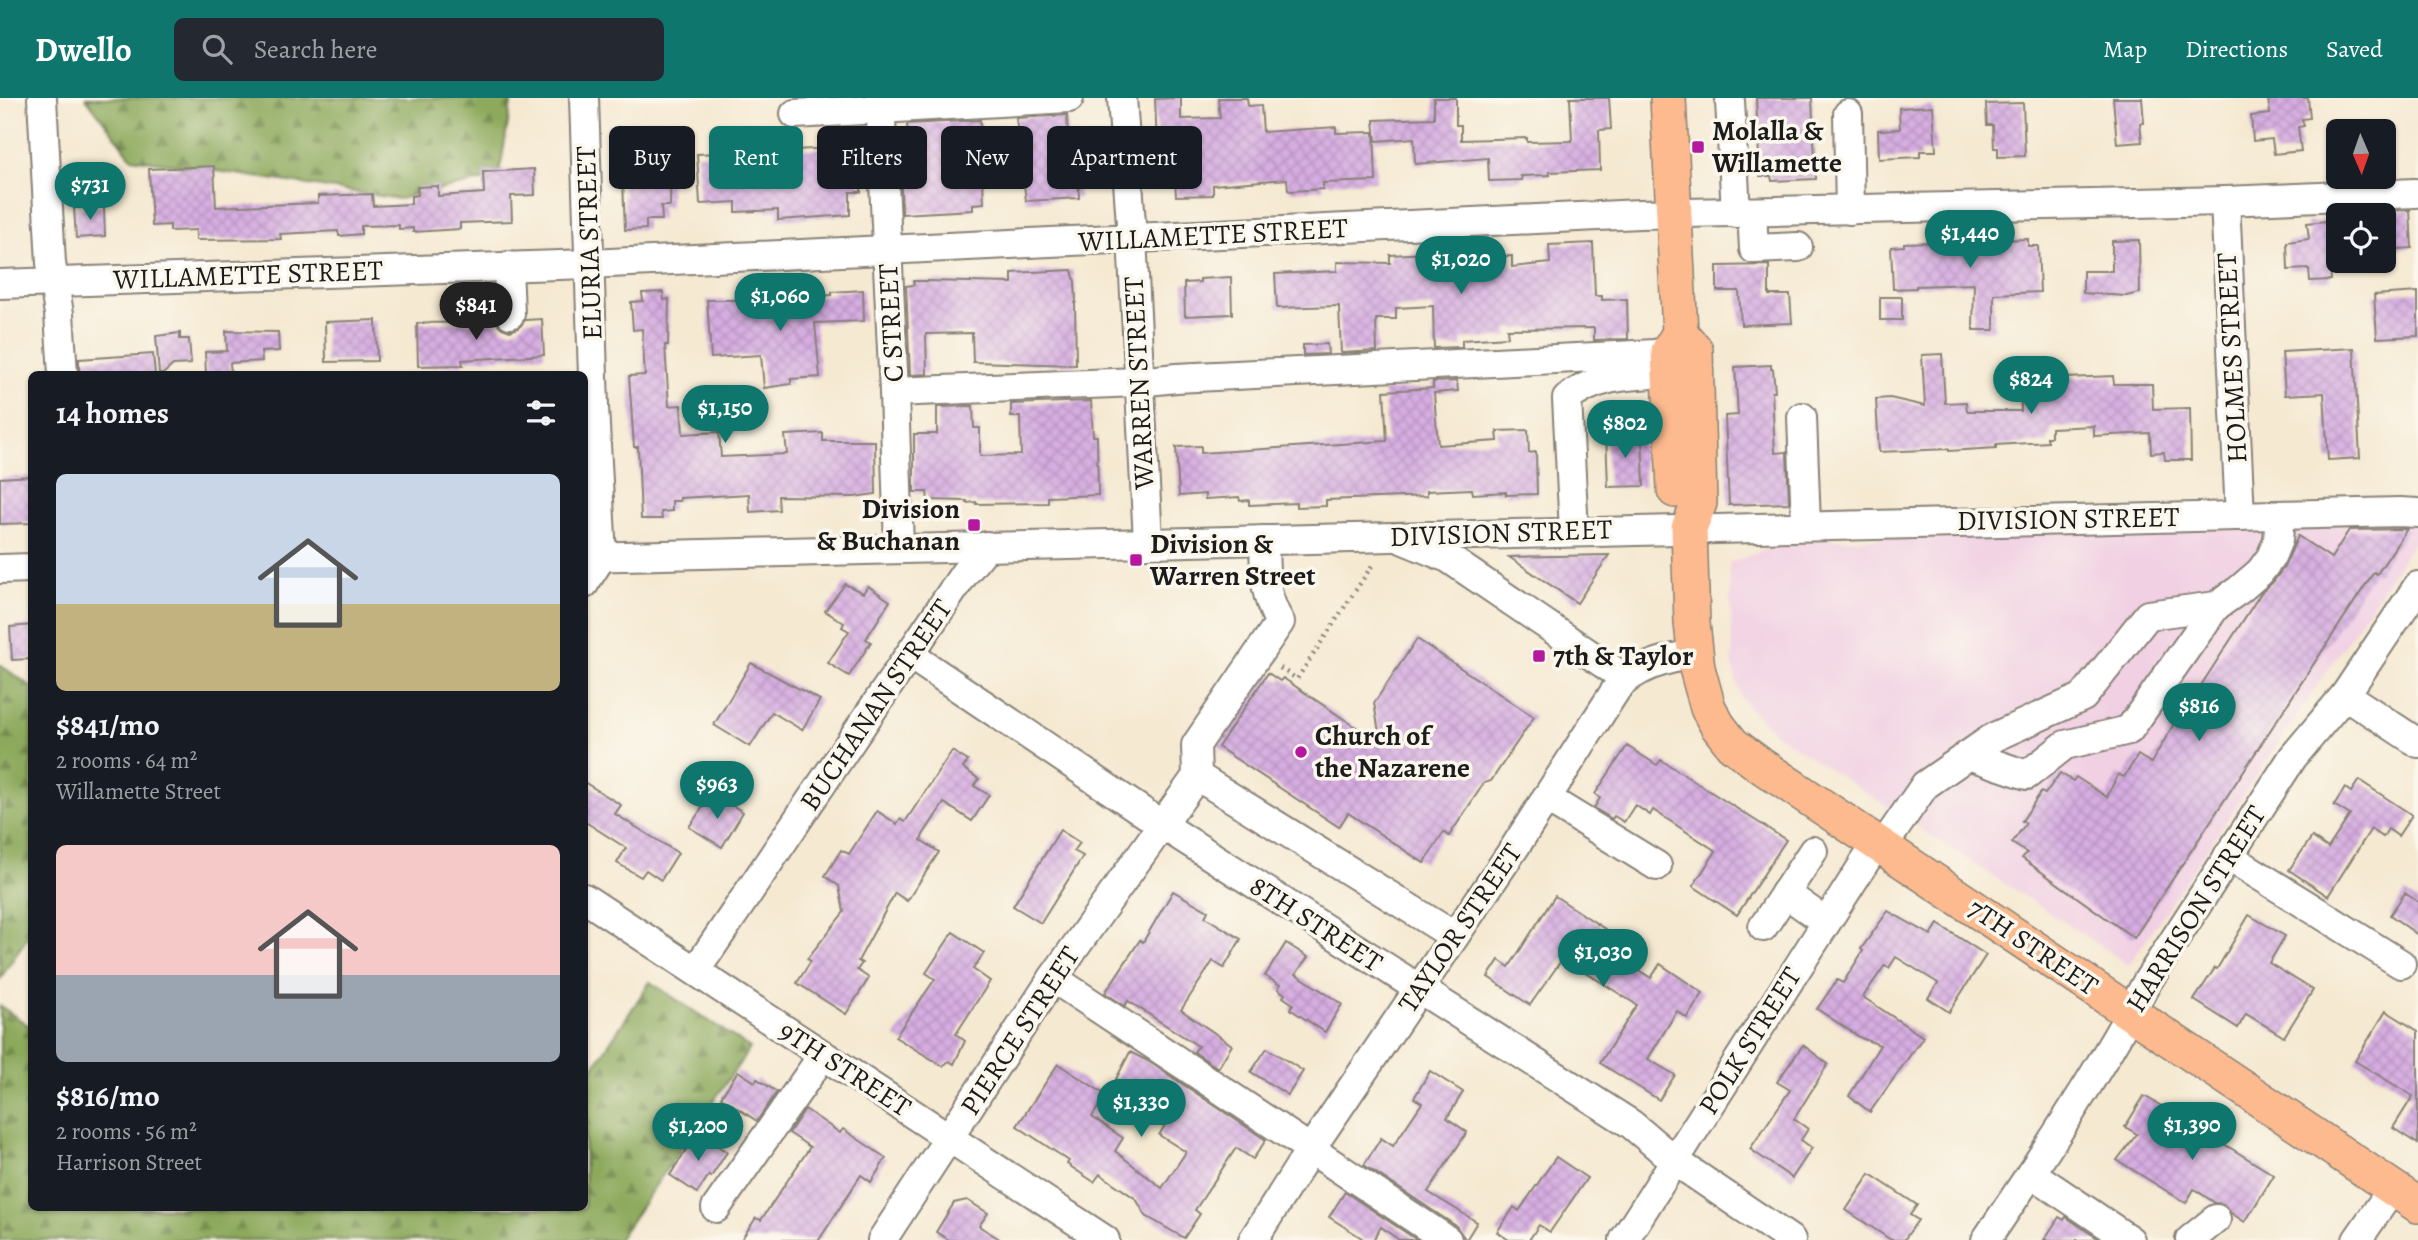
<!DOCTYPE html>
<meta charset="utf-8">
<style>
body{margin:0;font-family:Alegreya,serif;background:#242831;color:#f1f3f6;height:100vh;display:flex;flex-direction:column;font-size:26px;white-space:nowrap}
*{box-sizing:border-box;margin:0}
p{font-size:23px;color:#9ea1a6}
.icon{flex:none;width:38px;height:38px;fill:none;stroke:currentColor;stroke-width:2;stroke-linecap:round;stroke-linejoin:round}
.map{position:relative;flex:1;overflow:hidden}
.drawer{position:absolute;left:28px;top:273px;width:560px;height:840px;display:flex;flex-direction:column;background:#171b24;border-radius:10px;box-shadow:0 2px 5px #0004}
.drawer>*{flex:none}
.hud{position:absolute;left:609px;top:28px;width:665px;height:63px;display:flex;gap:14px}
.needle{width:46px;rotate:178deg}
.fabs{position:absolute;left:2326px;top:21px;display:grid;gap:14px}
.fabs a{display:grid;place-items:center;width:70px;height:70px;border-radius:10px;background:#171b24;box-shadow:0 2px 5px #0004;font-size:35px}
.price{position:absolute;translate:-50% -60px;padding:0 16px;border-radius:24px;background:#0f766e;color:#fff;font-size:23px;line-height:46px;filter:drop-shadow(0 2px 4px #0008)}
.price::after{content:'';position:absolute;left:50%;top:42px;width:21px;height:16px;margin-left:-10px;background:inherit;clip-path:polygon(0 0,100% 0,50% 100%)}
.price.on{background:#222;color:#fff}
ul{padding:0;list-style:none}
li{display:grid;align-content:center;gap:14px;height:371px;padding:0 28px}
li span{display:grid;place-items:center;height:217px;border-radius:10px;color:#555}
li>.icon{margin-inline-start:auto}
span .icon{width:126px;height:126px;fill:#fffc;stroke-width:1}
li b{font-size:30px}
h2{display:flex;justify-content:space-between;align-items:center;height:84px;padding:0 28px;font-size:30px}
.chip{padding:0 24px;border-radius:10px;background:#171b24;box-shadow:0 2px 5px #0004;font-size:24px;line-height:63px}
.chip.on{background:#0f766e;color:#fff}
header{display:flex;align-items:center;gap:42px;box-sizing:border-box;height:98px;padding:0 35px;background:#0f766e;color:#fff}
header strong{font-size:33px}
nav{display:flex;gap:38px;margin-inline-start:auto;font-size:24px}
.search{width:490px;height:63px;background:#242831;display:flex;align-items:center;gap:18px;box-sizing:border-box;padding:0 24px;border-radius:10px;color:#9ea1a6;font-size:26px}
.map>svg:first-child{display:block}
</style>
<header>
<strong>Dwello</strong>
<div class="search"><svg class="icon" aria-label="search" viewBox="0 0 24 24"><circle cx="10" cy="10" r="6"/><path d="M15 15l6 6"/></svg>Search here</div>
<nav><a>Map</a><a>Directions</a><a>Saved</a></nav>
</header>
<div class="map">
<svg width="2418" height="1142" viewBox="0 0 2418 1142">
<defs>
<pattern id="forest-firs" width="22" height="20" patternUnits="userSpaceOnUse" patternTransform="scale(1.75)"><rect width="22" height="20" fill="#8ca95c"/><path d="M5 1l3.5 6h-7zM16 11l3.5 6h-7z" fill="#72894b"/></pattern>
<pattern id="building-cross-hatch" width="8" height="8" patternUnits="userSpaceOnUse" patternTransform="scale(1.75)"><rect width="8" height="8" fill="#d6ade1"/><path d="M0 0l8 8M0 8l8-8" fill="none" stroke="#b794c0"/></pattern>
</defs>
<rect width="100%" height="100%" fill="#fbf7ec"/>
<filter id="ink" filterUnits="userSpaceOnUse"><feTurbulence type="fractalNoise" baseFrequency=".0143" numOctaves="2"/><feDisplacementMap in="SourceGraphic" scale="14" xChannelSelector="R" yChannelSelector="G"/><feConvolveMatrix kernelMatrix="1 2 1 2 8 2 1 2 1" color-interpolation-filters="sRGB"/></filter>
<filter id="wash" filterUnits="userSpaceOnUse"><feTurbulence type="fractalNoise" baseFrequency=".00686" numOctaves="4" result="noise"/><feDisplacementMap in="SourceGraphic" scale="28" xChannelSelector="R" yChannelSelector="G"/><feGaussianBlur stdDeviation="1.57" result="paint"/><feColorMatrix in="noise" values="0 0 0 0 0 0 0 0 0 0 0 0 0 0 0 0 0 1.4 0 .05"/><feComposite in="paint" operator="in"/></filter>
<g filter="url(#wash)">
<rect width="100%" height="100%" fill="#f5e9d2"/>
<polygon fill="#f1d0e3" points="2418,424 2418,438 2129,867 1776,636 1748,609 1741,599 1733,570 1729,465 1788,443"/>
<g fill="url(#forest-firs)" stroke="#54623c" stroke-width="2">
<polygon points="86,0 512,0 499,79 399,101 132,60"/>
<polygon points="0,567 32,589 31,834 0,881"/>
<polygon points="650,884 750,950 618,1142 0,1142 0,908 31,929 32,1110 584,1110 585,968 593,970"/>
</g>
<g id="blocks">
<g fill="url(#building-cross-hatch)">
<polygon points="1181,0 1181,21 1220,20 1218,0 1247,0 1248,8 1261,7 1263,34 1336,29 1336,35 1374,34 1376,83 1323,85 1323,91 1291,93 1288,92 1287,81 1213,87 1213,97 1176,98 1173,48 1157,49 1155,1"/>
<polygon points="1434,0 1456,0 1456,27 1461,27 1461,42 1527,40 1527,44 1572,43 1570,0 1609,0 1611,31 1599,32 1600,72 1549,74 1550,77 1521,78 1522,82 1489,83 1488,60 1415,66 1414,40 1376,43 1374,22 1434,20"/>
<polygon points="1756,0 1812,0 1816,81 1772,83 1771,78 1760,78"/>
<polygon points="2113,0 2142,0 2144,25 2140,25 2142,44 2117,46"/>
<polygon points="2268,0 2308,0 2310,20 2302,21 2304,28 2298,29 2301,53 2274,56 2272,41 2253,43 2251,18 2270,16"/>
<polygon points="2023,5 2025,58 1998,59 1998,50 1994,50 1993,27 1987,27 1986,6"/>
<polygon points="1933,8 1936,53 1920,53 1920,59 1879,61 1878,32 1900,31 1899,10"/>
<polygon points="1067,17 1069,64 1078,63 1079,100 1026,103 1016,20"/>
<polygon points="980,22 984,105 973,106 973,112 902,116 900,62 909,62 907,26"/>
<polygon points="754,43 754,54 833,50 833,63 860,62 861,94 850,94 850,117 778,122 778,112 736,114 736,104 700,106 697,56 718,55 717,45"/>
<polygon points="671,55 670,108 661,108 662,122 646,122 646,131 625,132 622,58"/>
<polygon points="214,68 216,109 318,105 318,98 372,96 373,108 411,106 411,98 418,97 417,89 438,88 438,98 484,95 483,74 534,71 535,97 511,98 512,123 460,125 460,131 413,134 413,130 399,131 399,127 361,128 361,136 339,138 338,133 280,136 281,141 196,142 196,132 170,133 170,127 152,128 149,71"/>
<polygon points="104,109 105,138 76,140 74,110"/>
<polygon points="2410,112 2412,150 2384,152 2384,113"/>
<polygon points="2327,123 2331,182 2310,183 2309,171 2288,172 2287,144 2309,141 2307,125"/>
<polygon points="2028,141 2028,148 2038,148 2040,194 1994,196 1994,232 1973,232 1974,186 1916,188 1916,190 1893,191 1891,149 1904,148 1904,145"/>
<polygon points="2139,142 2140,195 2126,198 2083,195 2083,173 2112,173 2112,143"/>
<polygon points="1593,145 1595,198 1602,198 1602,202 1627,201 1628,241 1594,242 1594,230 1507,231 1508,239 1462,242 1462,249 1434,250 1433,208 1396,210 1396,221 1376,221 1377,253 1341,255 1339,208 1277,210 1275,176 1337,173 1337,164 1390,165 1390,157 1428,155 1428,157 1464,155 1465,160 1512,158 1512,169 1550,165 1549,147"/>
<polygon points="1769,167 1769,197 1790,197 1792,225 1741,227 1739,193 1717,193 1717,168"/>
<polygon points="1072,172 1075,184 1076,204 1075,205 1076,267 973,264 972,235 926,236 927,276 910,277 906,188 914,187 913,183 926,183 1012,185 1012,175"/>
<polygon points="1231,179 1232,216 1185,218 1184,185 1200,184 1200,181"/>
<polygon points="863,192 864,223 815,225 820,279 791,281 791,286 764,290 761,257 711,260 707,202 738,202 739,210 785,212 785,201 832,197 832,194"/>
<polygon points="663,194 664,202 669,201 668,247 665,247 669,308 681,307 683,336 719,334 721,359 787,356 785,337 823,335 823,343 875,343 876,396 854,399 778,398 779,412 750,414 749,396 680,400 680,403 672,403 672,413 661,414 662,421 641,421 638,349 634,349 629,278 645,277 642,231 633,232 631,204 643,203 642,195"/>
<polygon points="2418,194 2418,238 2377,240 2374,197"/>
<rect x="1880" y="199" width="22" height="23"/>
<polygon points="542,221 544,257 462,262 463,267 418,268 417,225 496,224 502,230 510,233 519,230 525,222"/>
<polygon points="376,222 377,263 326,264 325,224"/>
<polygon points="226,233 278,234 279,253 261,254 262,263 230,265 231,276 206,276 205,254 227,253"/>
<polygon points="180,235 180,241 189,241 191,266 173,267 163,276 159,276 156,238"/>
<polygon points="1327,246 1328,256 1303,257 1303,247"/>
<polygon points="2354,250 2360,360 2328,362 2324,295 2285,297 2282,254"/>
<polygon points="153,256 155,276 79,276 79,261"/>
<polygon points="1942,256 1945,305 1966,304 1967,313 2021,313 2020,285 2043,284 2042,281 2113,278 2114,286 2152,286 2153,311 2190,310 2191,362 2165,362 2164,354 2151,355 2150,335 2094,338 2094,328 2051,330 2051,339 2047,339 2048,344 1996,347 1996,350 1949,353 1949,351 1879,354 1876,301 1890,300 1925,308 1922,257"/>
<polygon points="1771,267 1771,271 1773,271 1775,294 1772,294 1775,355 1787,354 1789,405 1729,407 1725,318 1738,317 1735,269"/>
<polygon points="1457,283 1458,293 1434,295 1438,347 1498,343 1497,333 1528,332 1529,355 1536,354 1537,396 1506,397 1506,394 1473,396 1472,391 1427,393 1427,398 1326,402 1326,408 1296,409 1296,405 1249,407 1249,402 1240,403 1239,399 1205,401 1205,396 1179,398 1176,349 1201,348 1201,355 1387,343 1384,293 1433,290 1433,284"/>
<polygon points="1091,303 1093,338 1097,338 1098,397 1048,399 1048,405 976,406 976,404 967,405 967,403 928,402 927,394 914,394 914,336 937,336 937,309 973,308 974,330 980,330 980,358 1021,357 1020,319 1011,319 1011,306"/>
<polygon points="1606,335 1642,335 1644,388 1608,389"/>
<polygon points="32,378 32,425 0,426 0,380"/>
<polygon points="2407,431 2377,476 2374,474 2134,840 2022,760 2027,755 2012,745 2026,725 2022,723 2041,694 2045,696 2060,675 2073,683 2076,679 2107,699 2118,676 2124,679 2138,657 2151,665 2179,617 2181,618 2261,495 2273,484 2284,469 2298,438 2331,460 2349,432"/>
<polygon points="1609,457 1577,505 1509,459"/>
<polygon points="845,486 863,495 868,488 890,503 866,541 871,544 849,578 828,565 849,533 842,529 844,525 825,513"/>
<polygon points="32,527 32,561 12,562 10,529"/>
<polygon points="1417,541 1534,619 1491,683 1484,685 1449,738 1444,734 1424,765 1348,715 1339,729 1218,649 1268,575 1280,583 1283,580 1381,646 1374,605"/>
<polygon points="751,565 820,602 802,632 772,614 750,649 714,627"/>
<polygon points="1627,648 1657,667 1661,662 1786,742 1737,817 1693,788 1716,753 1653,712 1650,717 1635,707 1624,724 1614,718 1612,721 1594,710 1600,700 1595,696"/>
<polygon points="952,653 968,663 963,670 979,681 974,688 989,697 972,723 944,705 923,737 921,742 939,754 907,803 895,795 858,863 862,865 857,872 869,880 846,916 797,885 811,863 807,861 844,814 839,788 825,778 841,752 849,756 877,713 897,726 900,721 905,724"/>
<polygon points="2359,682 2412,717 2398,738 2388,731 2383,739 2371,731 2328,798 2289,772 2312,739 2328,750 2350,717 2334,707 2345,690 2351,694"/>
<polygon points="584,684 621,707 615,716 678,755 661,782 646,772 641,779 617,765 626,750 584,723"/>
<polygon points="717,698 743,714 722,749 689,729 705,706 710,709"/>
<polygon points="1060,732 1080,745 1074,753 1083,758 1041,825 1013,808"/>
<polygon points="1173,793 1208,813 1205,819 1241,841 1224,870 1213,863 1181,912 1232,947 1218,970 1194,954 1198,948 1128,903 1125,908 1105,895 1140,842 1143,844"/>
<polygon points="2405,795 2418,804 2418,837 2390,817"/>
<polygon points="1555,798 1614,837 1605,850 1651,880 1660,866 1703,895 1687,920 1677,913 1648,961 1675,977 1659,1002 1600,965 1637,907 1563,860 1530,907 1488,879 1499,862 1509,869"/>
<polygon points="1888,813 1931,837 1938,826 1986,857 1949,914 1928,900 1938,885 1896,859 1889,870 1885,867 1863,899 1923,939 1870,1014 1849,998 1880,947 1861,940 1817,911 1837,882 1843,885 1863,853 1861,851"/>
<polygon points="2249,817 2285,838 2269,865 2313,892 2284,939 2246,916 2238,930 2194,902 2215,870 2217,871"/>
<polygon points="953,834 984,855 973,871 990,883 956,936 965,943 954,966 949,963 943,968 895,939 935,881 926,875"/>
<polygon points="1286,845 1308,859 1296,876 1342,906 1325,934 1290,911 1293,906 1283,899 1285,896 1278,891 1280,887 1265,878"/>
<polygon points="2386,913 2418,933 2418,1046 2393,1030 2413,998 2355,963"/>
<polygon points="1803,947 1828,966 1794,1021 1808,1031 1801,1042 1812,1050 1792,1080 1750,1051 1790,992 1777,984"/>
<polygon points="1267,950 1303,973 1288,997 1251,974"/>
<polygon points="1130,954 1148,963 1266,1042 1253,1061 1236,1050 1197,1109 1195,1112 1200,1116 1184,1140 1146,1118 1136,1101 1100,1076 1094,1084 1067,1066 1069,1063 1017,1028 1058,966 1106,997 1092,1019 1123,1040 1115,1053 1162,1090 1186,1054 1159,1037 1176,1010 1116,981"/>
<polygon points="738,973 755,984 757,981 777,994 757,1023 721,999"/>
<polygon points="1430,973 1463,994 1447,1020 1467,1034 1428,1094 1477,1124 1466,1142 1456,1128 1364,1067 1381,1040 1393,1048 1422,1005 1414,1000"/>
<polygon points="2144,998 2163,1009 2162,1012 2200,1036 2203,1033 2274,1077 2245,1124 2231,1115 2223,1106 2215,1105 2194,1091 2186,1105 2117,1062 2137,1036 2125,1029"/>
<polygon points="805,1011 840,1035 843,1031 886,1060 871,1084 861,1077 819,1142 741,1142 756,1120 761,1122 810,1049 789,1035"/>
<polygon points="697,1035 727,1054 711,1079 709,1077 697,1095 670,1077"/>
<polygon points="1556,1059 1587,1080 1550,1134 1539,1127 1529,1142 1509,1142 1497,1134 1514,1109 1519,1113"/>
<polygon points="1870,1076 1917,1107 1910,1117 1918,1122 1904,1142 1891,1142 1846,1112"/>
<polygon points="1345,1094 1417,1142 1399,1142 1381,1129 1373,1142 1365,1142 1329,1119"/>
<polygon points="967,1102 988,1115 979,1128 1001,1142 949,1142 936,1134 954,1105"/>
<polygon points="2059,1119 2064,1122 2066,1119 2100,1142 2044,1142"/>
</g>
</g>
</g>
<g filter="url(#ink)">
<use href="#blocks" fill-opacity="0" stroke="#888277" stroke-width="2"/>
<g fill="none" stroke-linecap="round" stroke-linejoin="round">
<defs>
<g id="minor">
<polyline points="42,0 51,165 59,216 63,276"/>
<polyline points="584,0 594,309 602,458 584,486"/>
<polyline points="880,0 894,294 899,450"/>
<polyline points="1122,0 1132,140 1148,443"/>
<polyline points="1730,3 1736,115"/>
<polyline points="795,16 1069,0"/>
<polyline points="1848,16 1850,112"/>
<polyline points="2225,103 2240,418"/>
<polyline points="1752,114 1754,151 1798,149"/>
<polyline points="508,168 510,216"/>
<polyline points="0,186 589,166 1640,116 2225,103 2415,95"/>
<polyline points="894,294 1138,284 1176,280 1655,256 1669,253"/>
<polyline points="1802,319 1806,427"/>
<path d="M1574,433L1567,301C1597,276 1633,278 1669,275"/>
<polyline points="1404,442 1448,460 1626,581"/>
<polyline points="584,459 2400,414 2418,415"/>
<polyline points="0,471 32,470"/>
<polyline points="910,557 1161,726 1631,1026 1675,1063 1791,1142"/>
<polyline points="2345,597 2418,645"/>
<polyline points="1968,657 2027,677 2065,647 2129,632 2216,508"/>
<polyline points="1197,678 1454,838"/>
<polyline points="1546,700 1657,768"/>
<polyline points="1883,748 1925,687 1994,639 2083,599 2148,517 2216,508 2239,492 2260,474 2271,459 2278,442 2280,417"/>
<polyline points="2228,758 2401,866"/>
<polyline points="1785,795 1826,824"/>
<polyline points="584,800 1105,1142"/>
<polyline points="1763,829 1813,753"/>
<polyline points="696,872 964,476 987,448"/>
<polyline points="1053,880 1447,1142"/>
<polyline points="2031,1075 2130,1142"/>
<polyline points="716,1110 823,957"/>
<path d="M882,1142L1053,880L1197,678L1196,647L1280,524C1263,497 1265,473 1264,442"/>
<path d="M1253,1142L1310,1052L1515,749L1617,590C1638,567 1665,562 1695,555"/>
<polyline points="1624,1142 1877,745"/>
<path d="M1986,1142C2043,1058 2100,973 2147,884L2293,659L2345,597L2418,488"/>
<polyline points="2190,1142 2216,1121"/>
<polyline points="2357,1142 2393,1090"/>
</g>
<g id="major">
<polyline points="1668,0 1680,235 1669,253 1675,392"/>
<polyline points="1680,235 1695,252 1699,405 1689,430 1692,525 1697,570 1708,610 1718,628 1732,646 1760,667 2418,1107"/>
</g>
</defs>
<use href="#minor" stroke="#888277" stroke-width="32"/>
<use href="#major" stroke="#888277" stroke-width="38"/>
<polyline stroke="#888277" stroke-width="4.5" stroke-dasharray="2 5" stroke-linecap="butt" points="1280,570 1297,581 1373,466"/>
<use href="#minor" stroke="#fff" stroke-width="28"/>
<use href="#major" stroke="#fcba8e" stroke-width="35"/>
</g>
</g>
<g fill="#b5179e" stroke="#fbf7ec" stroke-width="2.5">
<rect x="1691" y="42" width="14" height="14" rx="3.5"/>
<rect x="967" y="420" width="14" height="14" rx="3.5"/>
<rect x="1129" y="455" width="14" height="14" rx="3.5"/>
<rect x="1532" y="551" width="14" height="14" rx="3.5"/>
<circle cx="1301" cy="654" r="7"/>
</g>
<g text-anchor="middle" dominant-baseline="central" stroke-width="7" stroke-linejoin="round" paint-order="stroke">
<g font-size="28" font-weight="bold" fill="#1c1c1c" stroke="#fbf7ec" text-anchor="start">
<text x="1712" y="33">Molalla &amp;<tspan x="1712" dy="32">Willamette</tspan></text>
<text x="960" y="411" text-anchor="end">Division<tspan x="960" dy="32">&amp; Buchanan</tspan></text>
<text x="1150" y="446">Division &amp;<tspan x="1150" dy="32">Warren Street</tspan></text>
<text x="1553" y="558">7th &amp; Taylor</text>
<text x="1315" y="638">Church of<tspan x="1315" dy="32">the Nazarene</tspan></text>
</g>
<g font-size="28" fill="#1c1c1c" stroke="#fbf7ec">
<text transform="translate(1213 137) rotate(-3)">WILLAMETTE STREET</text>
<text transform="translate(589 145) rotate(-92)">ELURIA STREET</text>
<text transform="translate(248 177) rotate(-2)">WILLAMETTE STREET</text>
<text transform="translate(891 225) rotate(-93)">C STREET</text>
<text transform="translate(2232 260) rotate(-93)">HOLMES STREET</text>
<text transform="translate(1139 285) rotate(-93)">WARREN STREET</text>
<text transform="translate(2068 421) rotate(-1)">DIVISION STREET</text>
<text transform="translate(1501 435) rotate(-2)">DIVISION STREET</text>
<text transform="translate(876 607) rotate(-56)">BUCHANAN STREET</text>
<text transform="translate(2196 811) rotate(-58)">HARRISON STREET</text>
<text transform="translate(1316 826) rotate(33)">8TH STREET</text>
<text transform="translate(1460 830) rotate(-56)">TAYLOR STREET</text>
<text transform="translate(2033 849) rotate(34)">7TH STREET</text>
<text transform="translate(1020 933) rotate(-57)">PIERCE STREET</text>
<text transform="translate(1750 943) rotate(-58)">POLK STREET</text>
<text transform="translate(845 971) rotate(33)">9TH STREET</text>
</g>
</g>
</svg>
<div class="fabs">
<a><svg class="needle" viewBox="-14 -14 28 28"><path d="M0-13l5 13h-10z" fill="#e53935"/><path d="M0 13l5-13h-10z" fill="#9ea1a6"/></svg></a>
<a><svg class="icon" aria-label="locate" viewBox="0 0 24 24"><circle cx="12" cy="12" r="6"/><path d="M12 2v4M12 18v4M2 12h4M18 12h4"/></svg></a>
</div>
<b class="price" style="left:90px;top:124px">$731</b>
<b class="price" style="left:1970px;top:172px">$1,440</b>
<b class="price" style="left:1461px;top:198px">$1,020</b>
<b class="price" style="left:780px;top:235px">$1,060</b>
<b class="price on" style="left:476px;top:244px">$841</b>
<b class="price" style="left:2031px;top:318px">$824</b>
<b class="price" style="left:725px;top:347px">$1,150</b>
<b class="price" style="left:1625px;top:362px">$802</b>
<b class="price" style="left:2199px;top:645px">$816</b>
<b class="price" style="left:717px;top:723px">$963</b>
<b class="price" style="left:1603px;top:891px">$1,030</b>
<b class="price" style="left:1141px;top:1041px">$1,330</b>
<b class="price" style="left:2192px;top:1064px">$1,390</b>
<b class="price" style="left:698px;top:1065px">$1,200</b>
<div class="hud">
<a class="chip">Buy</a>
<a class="chip on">Rent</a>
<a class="chip">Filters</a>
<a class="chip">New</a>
<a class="chip">Apartment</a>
</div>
<section class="drawer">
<h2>14 homes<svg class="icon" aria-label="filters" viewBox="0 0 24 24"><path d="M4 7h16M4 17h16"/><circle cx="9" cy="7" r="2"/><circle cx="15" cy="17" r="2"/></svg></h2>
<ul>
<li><span style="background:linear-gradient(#c9d6e8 60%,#c2b280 0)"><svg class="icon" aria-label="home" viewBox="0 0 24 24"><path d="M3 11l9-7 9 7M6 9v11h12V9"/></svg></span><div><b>$841/mo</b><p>2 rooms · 64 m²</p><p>Willamette Street</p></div></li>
<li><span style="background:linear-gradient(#f6c9c9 60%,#9aa5b1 0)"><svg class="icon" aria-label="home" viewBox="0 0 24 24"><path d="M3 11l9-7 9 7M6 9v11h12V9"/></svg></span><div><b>$816/mo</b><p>2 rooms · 56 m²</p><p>Harrison Street</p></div></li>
</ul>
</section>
</div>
